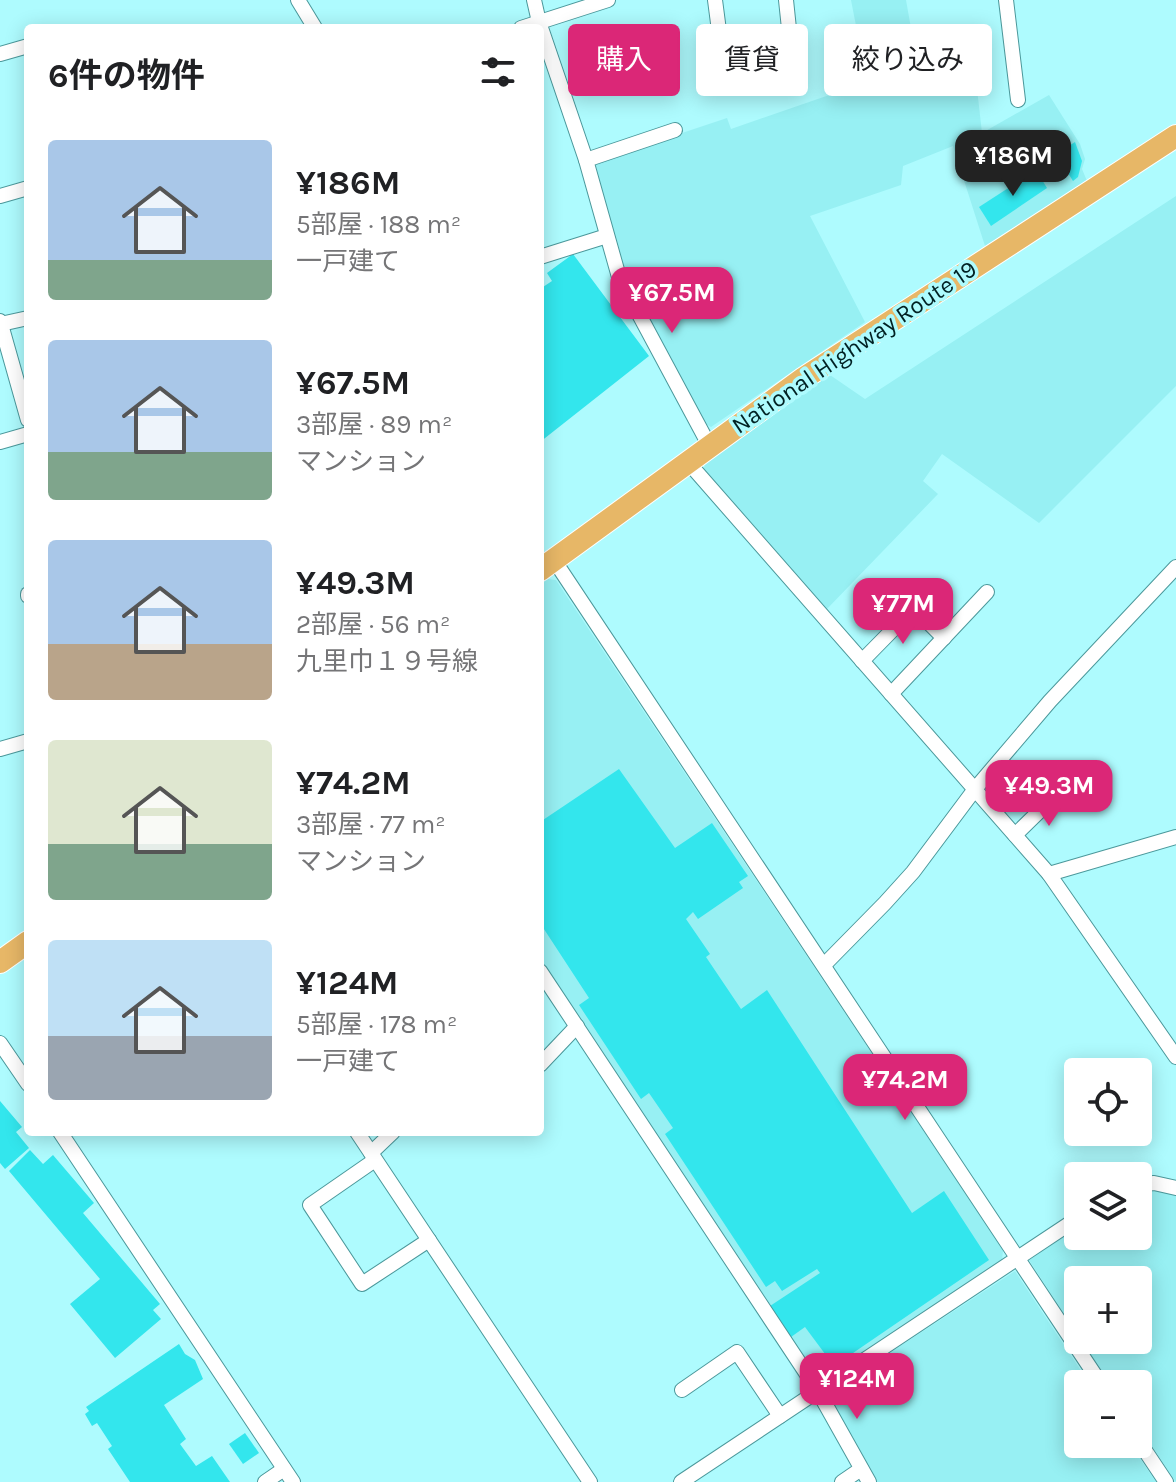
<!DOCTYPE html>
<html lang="ja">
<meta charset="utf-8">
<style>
body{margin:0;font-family:Karla,"Noto Sans JP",sans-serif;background:#f2f2f2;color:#202124;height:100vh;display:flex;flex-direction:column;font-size:30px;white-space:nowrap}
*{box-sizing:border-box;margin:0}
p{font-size:26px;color:#757577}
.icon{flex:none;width:44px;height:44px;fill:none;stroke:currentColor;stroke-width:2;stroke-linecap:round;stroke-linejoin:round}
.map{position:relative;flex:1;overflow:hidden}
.drawer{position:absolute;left:24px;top:24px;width:520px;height:1112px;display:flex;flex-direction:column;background:#fff;border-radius:8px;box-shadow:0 4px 20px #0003}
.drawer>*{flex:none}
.banner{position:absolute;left:568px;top:24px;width:488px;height:72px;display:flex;gap:16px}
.controls{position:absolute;left:1064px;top:1058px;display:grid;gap:16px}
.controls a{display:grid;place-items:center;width:88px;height:88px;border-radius:8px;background:#fff;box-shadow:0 4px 20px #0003;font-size:40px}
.price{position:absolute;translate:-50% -68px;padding:0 18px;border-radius:16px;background:#db2777;color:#fff;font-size:26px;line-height:52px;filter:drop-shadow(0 2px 4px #0008)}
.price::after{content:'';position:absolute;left:50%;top:48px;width:24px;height:18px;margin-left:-12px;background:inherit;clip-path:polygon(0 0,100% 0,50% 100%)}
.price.on{background:#222;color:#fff}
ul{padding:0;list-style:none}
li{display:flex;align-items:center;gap:24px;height:200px;padding:0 24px}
li span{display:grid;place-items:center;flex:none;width:224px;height:160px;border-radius:8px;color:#555}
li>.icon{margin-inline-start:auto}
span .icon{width:96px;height:96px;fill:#fffc;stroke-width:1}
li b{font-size:34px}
h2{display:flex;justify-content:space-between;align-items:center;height:96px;padding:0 24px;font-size:34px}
.pill{padding:0 28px;border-radius:8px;background:#fff;box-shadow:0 4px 20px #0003;font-size:28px;line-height:72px}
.pill.on{background:#db2777;color:#fff}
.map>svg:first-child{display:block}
</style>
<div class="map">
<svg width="1176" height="1482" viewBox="0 0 1176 1482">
<rect width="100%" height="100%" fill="#aefbfe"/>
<g fill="#97f0f3">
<polygon points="851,0 906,0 917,62 973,53 982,133 1049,95 1080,144 1085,159 1082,169 1087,181 985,246 953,146 903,166 901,185 810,216 865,322 711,427 706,424 628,284 621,267 595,162 727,118 731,129 867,82"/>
<polygon points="1176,196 1176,386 1039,523 942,454 923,481 938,494 825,611 704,469 705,462 830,375 865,399"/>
<polygon points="548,579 556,580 1003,1250 1002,1261 819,1383 540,967 540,585"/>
<polygon points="1155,1190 1176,1195 1176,1482 1138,1425 1138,1384 1111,1384 1081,1340 1138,1340 1138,1280 1078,1280 1078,1335 1029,1260 1078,1227 1078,1236 1138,1236 1138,1192"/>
<polygon points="1015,1271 1090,1384 1078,1384 1078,1444 1130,1444 1156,1482 877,1482 827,1394"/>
</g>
<g fill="#33e6ed">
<polygon points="987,136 1007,169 994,178 974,145"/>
<polygon points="1075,142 1082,161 1078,177 1073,181 1056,154"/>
<polygon points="1036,170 1047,188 991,226 979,207"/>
<polygon points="573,254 649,356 540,442 540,289 552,281 547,273"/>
<polygon points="619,769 675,848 712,823 748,876 739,882 743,888 698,919 693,912 686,919 710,954 706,957 741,1009 767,990 912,1213 944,1191 989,1260 834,1366 805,1327 791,1337 770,1306 820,1273 817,1269 782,1291 775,1281 766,1287 665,1134 673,1128 649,1093 641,1099 579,1005 589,998 540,923 540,822"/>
<polygon points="0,1101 22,1127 16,1132 29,1148 5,1169 0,1163"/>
<polygon points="30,1150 43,1164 53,1155 94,1203 83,1213 160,1304 153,1310 161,1319 115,1358 70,1304 100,1279 9,1171"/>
<polygon points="179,1344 185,1354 195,1360 203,1379 164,1405 186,1439 180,1444 196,1466 212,1456 230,1482 130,1482 108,1449 112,1446 97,1423 92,1426 85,1414 89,1411 86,1407"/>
<polygon points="245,1433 259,1453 243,1464 229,1444"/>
</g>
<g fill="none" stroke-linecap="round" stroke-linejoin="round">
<defs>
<g id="minor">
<polyline points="298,0 315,28"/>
<polyline points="534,0 539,22 586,160 619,277 709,445"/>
<polyline points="715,0 721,46"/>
<polyline points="786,0 793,67"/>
<polyline points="1006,0 1018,100"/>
<polyline points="521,28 608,0"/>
<polyline points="0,54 28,46"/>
<polyline points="586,160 675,130"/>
<polyline points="0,196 28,188"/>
<polyline points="540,257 607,236"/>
<polyline points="0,321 28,420"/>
<polyline points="1,324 28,318"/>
<polyline points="0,442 28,434"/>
<polyline points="687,461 1049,874 1176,1057"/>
<polyline points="554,560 1101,1384"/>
<polyline points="28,594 28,596"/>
<polyline points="862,661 914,608 944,638"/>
<polyline points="891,694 987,592"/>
<polyline points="0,749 28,741"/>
<polyline points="1015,835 1056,795"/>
<polyline points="1049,874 1176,837"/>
<polyline points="824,965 885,903 913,872 975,789 1050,701 1176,567"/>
<polyline points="540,971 818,1391 869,1482"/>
<polyline points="0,1043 28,1084"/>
<polyline points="540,1065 577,1026"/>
<polyline points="60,1132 293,1482"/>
<polyline points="357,1132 590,1482"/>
<polyline points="371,1153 393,1132"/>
<polyline points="375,1160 310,1205 362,1284 429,1240"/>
<polyline points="1138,1185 1154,1183 1176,1188"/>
<polyline points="682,1390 737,1352 780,1416"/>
<polyline points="1138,1440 1166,1482"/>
<polyline points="265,1482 284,1469"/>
<polyline points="681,1482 1078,1218"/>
<polyline points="842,1482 861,1469"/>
</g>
<g id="highway">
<polyline points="540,570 804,378 1176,136"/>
<polyline points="0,962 28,942"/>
</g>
</defs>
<use href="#minor" stroke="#4b989b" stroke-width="16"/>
<use href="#highway" stroke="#fff" stroke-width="24"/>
<use href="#minor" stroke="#fff" stroke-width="14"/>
<use href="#highway" stroke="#e7b767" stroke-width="22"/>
</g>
<g text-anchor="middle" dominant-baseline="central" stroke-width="7" stroke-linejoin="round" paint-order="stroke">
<g font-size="24" fill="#012123" stroke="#aefbfe">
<text transform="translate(854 347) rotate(-34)">National Highway Route 19</text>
</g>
</g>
</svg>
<div class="controls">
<a><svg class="icon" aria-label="locate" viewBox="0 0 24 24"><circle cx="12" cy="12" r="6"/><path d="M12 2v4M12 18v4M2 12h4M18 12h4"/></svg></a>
<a><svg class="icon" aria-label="layers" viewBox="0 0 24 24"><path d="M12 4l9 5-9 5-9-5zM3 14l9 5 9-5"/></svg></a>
<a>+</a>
<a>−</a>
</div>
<b class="price on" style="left:1013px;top:198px">¥186M</b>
<b class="price" style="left:672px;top:335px">¥67.5M</b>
<b class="price" style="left:903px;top:646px">¥77M</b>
<b class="price" style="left:1049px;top:828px">¥49.3M</b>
<b class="price" style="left:905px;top:1122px">¥74.2M</b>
<b class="price" style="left:857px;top:1421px">¥124M</b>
<div class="banner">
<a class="pill on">購入</a>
<a class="pill">賃貸</a>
<a class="pill">絞り込み</a>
</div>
<section class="drawer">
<h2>6件の物件<svg class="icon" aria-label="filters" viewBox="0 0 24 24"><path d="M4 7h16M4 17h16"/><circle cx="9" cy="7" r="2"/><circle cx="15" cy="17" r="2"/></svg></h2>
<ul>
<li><span style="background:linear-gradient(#a9c7e8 75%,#7fa58c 0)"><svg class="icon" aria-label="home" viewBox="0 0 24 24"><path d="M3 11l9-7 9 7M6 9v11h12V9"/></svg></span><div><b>¥186M</b><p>5部屋 · 188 m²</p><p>一戸建て</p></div></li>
<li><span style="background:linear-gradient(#a9c7e8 70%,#7fa58c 0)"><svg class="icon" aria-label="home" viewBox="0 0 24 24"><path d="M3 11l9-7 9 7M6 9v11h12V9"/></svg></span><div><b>¥67.5M</b><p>3部屋 · 89 m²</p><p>マンション</p></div></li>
<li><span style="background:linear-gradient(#a9c7e8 65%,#b9a48a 0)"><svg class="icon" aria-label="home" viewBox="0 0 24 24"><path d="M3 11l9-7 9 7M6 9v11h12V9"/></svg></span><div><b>¥49.3M</b><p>2部屋 · 56 m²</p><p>九里巾１９号線</p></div></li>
<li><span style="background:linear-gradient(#dfe7d0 65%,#7fa58c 0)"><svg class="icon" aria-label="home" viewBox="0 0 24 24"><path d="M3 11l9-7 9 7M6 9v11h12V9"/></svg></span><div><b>¥74.2M</b><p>3部屋 · 77 m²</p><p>マンション</p></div></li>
<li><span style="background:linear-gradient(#bfe0f5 60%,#9aa5b1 0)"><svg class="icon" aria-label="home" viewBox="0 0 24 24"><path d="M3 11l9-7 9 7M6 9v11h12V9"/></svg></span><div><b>¥124M</b><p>5部屋 · 178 m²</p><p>一戸建て</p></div></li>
</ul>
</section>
</div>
